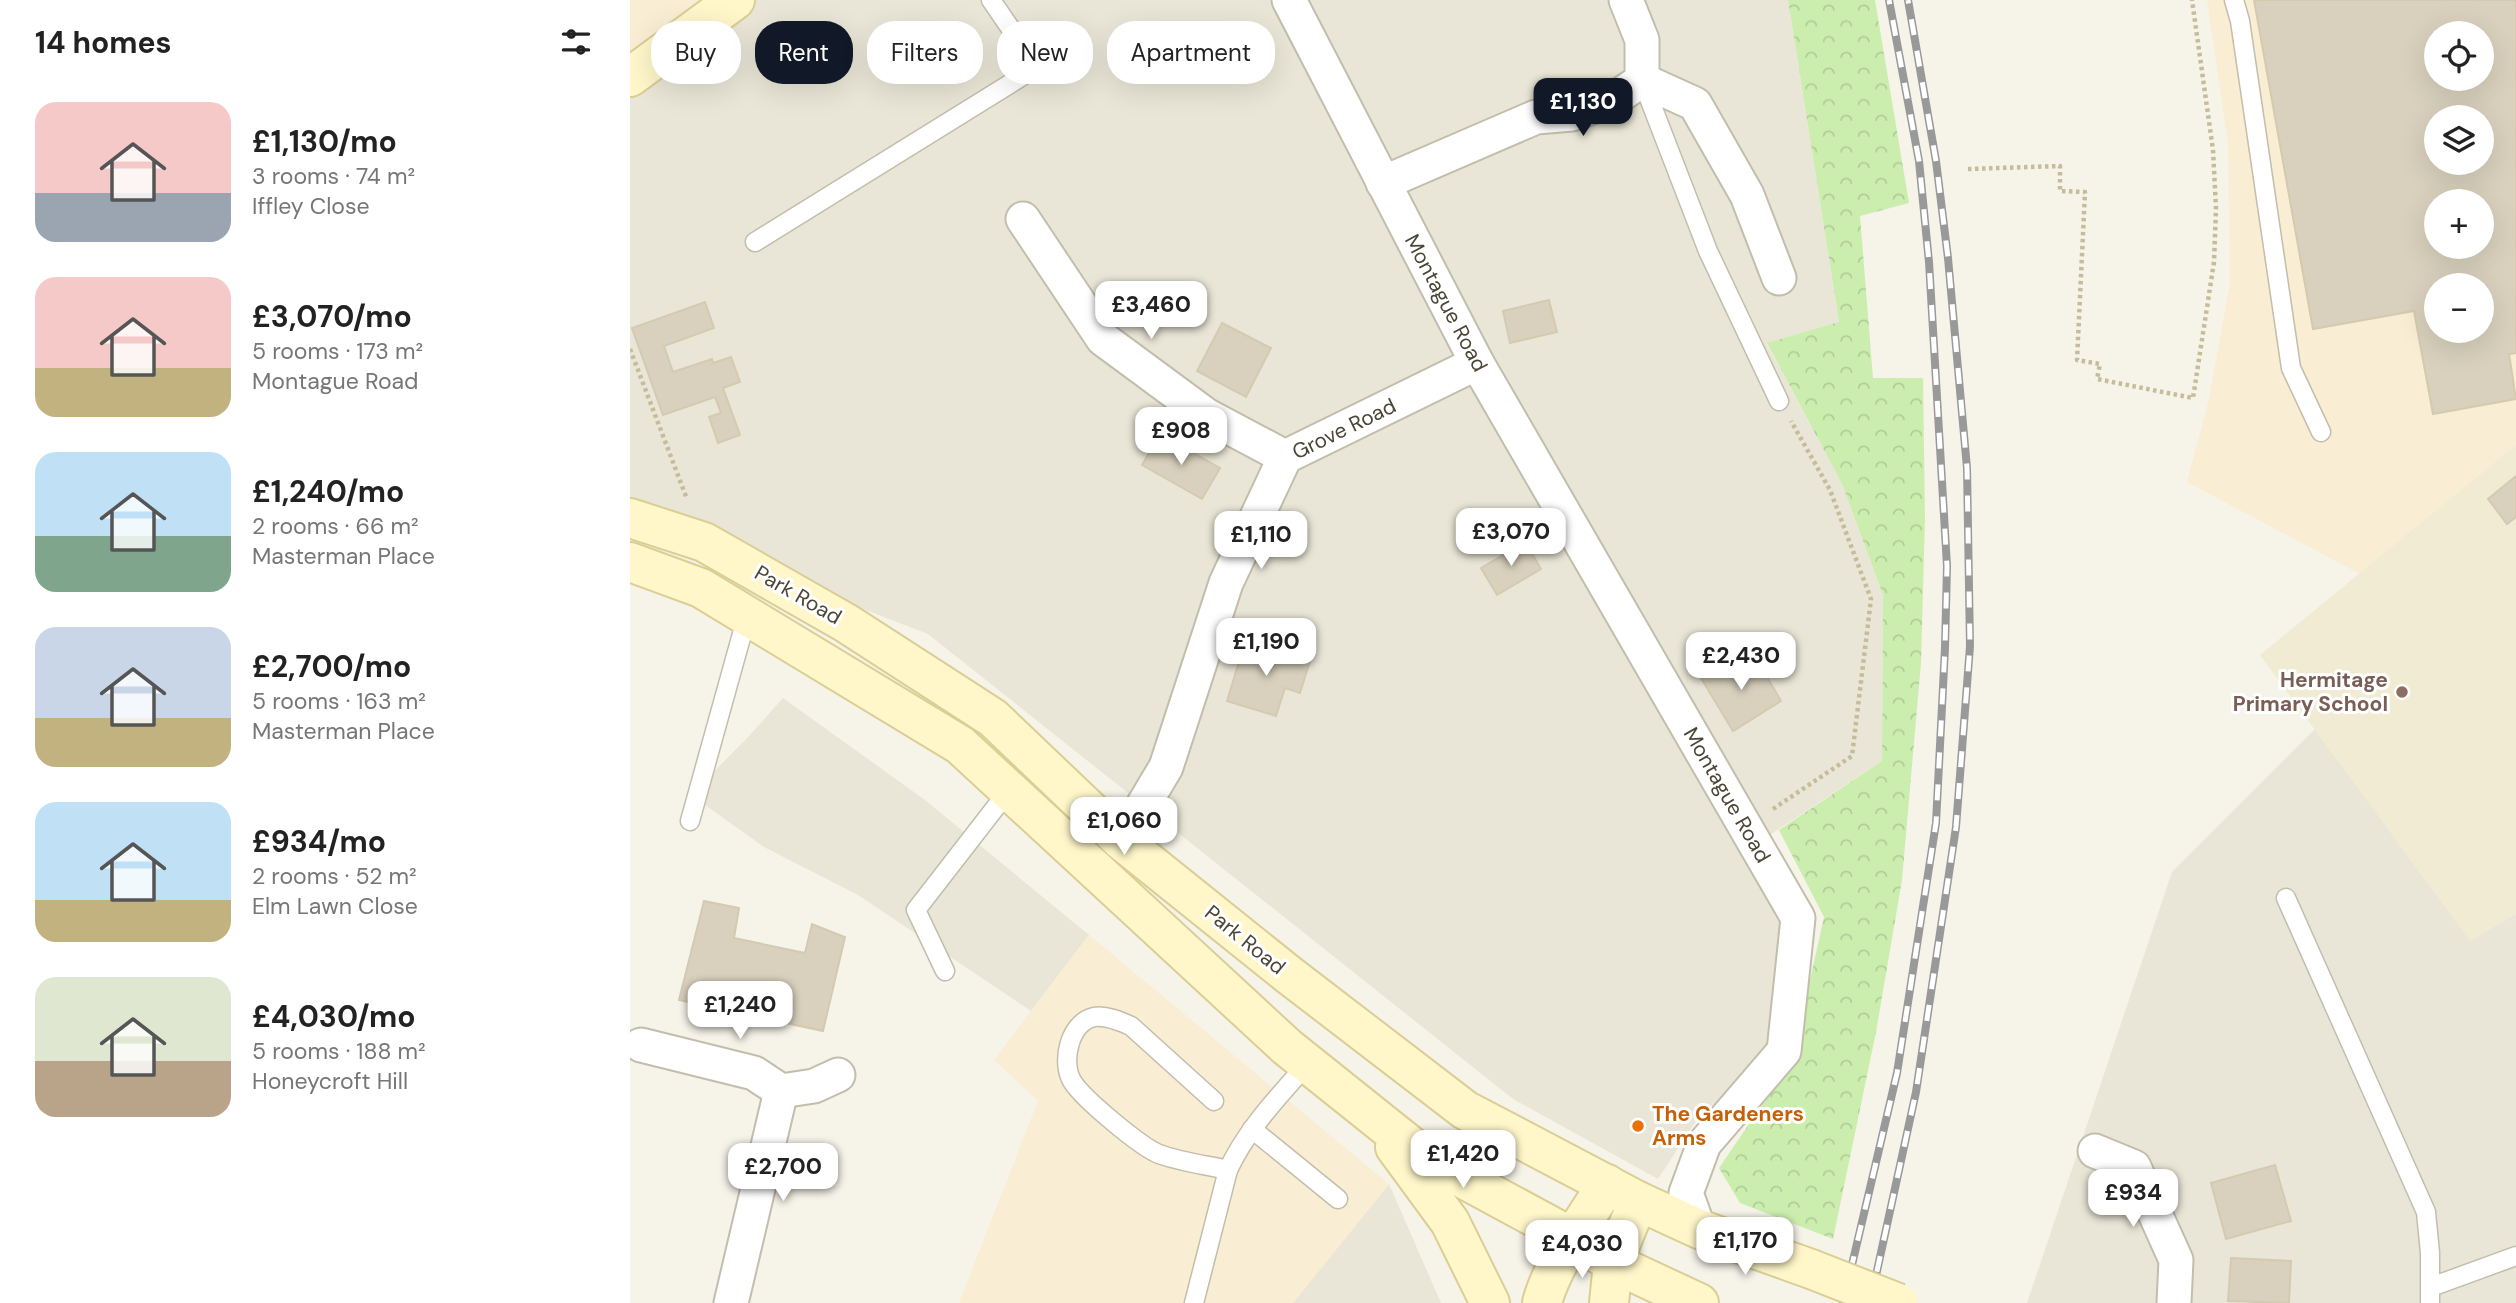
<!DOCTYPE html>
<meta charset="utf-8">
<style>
body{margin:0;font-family:"DM Sans",sans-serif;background:#f2f2f2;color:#222;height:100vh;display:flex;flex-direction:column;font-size:26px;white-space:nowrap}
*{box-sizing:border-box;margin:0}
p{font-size:23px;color:#767676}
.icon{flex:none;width:38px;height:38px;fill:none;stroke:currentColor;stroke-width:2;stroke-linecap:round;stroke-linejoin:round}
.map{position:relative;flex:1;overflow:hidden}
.side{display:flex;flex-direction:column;background:#fff;width:630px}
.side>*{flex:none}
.hud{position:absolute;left:21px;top:21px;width:665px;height:63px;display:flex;gap:14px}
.fabs{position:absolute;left:1794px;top:21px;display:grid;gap:14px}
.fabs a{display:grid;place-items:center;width:70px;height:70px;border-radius:50%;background:#fff;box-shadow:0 7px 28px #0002;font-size:35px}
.price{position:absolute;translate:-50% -60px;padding:0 16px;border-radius:14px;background:#fff;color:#222;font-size:23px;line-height:46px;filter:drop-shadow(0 2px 4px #0008)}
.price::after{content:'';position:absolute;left:50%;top:42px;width:21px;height:16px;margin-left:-10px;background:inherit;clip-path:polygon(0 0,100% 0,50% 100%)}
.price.current{background:#111827;color:#fff}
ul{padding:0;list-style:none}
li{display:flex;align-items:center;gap:21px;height:175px;padding:0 35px}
li span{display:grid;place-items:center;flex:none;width:196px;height:140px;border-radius:21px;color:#555}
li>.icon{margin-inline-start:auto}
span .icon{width:84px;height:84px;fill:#fffc;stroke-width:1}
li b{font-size:30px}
h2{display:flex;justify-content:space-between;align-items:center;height:84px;padding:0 35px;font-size:30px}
.tag{padding:0 24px;border-radius:28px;background:#fff;box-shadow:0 7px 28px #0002;font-size:24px;line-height:63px}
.tag.current{background:#111827;color:#fff}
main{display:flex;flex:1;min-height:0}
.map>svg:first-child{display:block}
</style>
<main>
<section class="side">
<h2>14 homes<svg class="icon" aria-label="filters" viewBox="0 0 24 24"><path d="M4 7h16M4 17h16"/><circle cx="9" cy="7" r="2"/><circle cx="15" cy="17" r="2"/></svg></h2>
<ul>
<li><span style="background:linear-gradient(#f6c9c9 65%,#9aa5b1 0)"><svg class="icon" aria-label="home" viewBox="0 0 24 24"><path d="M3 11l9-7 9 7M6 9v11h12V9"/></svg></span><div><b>£1,130/mo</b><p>3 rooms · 74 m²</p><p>Iffley Close</p></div></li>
<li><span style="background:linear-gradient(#f6c9c9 65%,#c2b280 0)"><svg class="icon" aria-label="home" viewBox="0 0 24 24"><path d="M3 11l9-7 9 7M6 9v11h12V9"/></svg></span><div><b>£3,070/mo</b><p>5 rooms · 173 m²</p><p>Montague Road</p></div></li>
<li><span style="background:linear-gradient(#bfe0f5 60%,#7fa58c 0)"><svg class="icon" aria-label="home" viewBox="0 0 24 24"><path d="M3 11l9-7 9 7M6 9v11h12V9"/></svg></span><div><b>£1,240/mo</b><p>2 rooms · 66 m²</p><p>Masterman Place</p></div></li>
<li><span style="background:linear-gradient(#c9d6e8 65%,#c2b280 0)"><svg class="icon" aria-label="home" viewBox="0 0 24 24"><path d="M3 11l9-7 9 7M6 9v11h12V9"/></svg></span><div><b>£2,700/mo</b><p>5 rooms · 163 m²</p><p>Masterman Place</p></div></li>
<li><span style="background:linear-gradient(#bfe0f5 70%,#c2b280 0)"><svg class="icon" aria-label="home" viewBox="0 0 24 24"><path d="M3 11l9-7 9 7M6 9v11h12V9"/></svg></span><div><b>£934/mo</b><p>2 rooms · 52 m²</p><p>Elm Lawn Close</p></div></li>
<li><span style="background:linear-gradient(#dfe7d0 60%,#b9a48a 0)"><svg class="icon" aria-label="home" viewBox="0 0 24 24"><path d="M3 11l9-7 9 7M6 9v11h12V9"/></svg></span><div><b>£4,030/mo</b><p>5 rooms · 188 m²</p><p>Honeycroft Hill</p></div></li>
</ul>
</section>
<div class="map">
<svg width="1886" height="1303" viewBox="0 0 1886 1303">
<defs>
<pattern id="forest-crowns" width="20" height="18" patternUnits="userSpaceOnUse" patternTransform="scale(1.75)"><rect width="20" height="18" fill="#cbeeaf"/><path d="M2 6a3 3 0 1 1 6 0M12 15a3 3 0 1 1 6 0" fill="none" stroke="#b0cd97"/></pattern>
</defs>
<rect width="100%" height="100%" fill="#f6f3e9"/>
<g fill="#eae6d7">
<polygon points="124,0 1158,0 1209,323 1137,344 1212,484 1253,595 1252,761 1111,854 1155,921 1139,1052 1066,1121 1028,1179 883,1099 298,634 0,519 0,83"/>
<polygon points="153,698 295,800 459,935 401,1011 228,895 134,847 61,795 118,737"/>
<polygon points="1685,729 1840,940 1886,914 1886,1303 1397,1303 1542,872"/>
<polygon points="759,1184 811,1303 663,1303"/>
</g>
<g fill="#f9edd3" fill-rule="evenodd">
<polygon points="0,0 94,0 0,73"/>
<path d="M1577,0H1886V445L1730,574L1557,482L1579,399L1600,283L1598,144ZM1806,33H1852V79H1806ZM1806,117H1852V163H1806ZM1806,201H1852V247H1806ZM1806,285H1852V331H1806Z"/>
<polygon points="459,935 759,1184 663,1303 329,1303 408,1101 364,1060"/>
</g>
<polygon fill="#f0ebd2" points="1886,445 1886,914 1840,941 1630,655"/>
<polygon fill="url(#forest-crowns)" points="1158,0 1245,0 1279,203 1230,216 1243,378 1293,378 1295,518 1291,663 1272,880 1246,1032 1203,1239 1110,1203 1089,1168 1136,1099 1164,1052 1194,917 1149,830 1252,761 1253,595 1212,484 1137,343 1209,322"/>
<g fill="#d9d1bd" stroke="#d4cab0" stroke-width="2" fill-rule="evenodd">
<path d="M1624,0H1886V353L1879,354L1886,399L1803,414L1784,311L1683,329ZM1806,33H1852V79H1806ZM1806,117H1852V163H1806ZM1806,201H1852V247H1806ZM1806,285H1852V331H1806Z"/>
<polygon points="919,300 927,332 880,343 873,311"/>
<polygon points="75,302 84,328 34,346 43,372 82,359 83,363 101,357 110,382 93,388 110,435 88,443 79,417 91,413 85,397 33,415 2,328"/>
<polygon points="592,323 641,348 616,397 567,371"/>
<polygon points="530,434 590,468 572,499 512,465"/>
<polygon points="1886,476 1886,517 1877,524 1858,499"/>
<polygon points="895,542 911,569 867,595 851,568"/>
<polygon points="615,642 680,661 670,693 655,688 646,716 597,701"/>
<polygon points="1110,654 1120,671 1130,665 1151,701 1103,731 1071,678"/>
<polygon points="74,901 109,908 104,938 175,953 182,924 215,937 193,1031 49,1000"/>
<polygon points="1645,1165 1661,1221 1596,1239 1581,1183"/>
<polygon points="1601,1258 1661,1261 1659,1303 1598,1301"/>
</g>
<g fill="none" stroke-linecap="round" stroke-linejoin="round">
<defs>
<g id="lane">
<polyline points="1604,0 1610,21 1661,368 1691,432"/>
<polyline points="1012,80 1078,251 1149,401"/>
<polyline points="125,242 407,67 361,0"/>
<polyline points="60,821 117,616"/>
<polyline points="1656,898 1796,1212 1800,1253 1800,1303"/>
<polyline points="315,971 286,910 379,790"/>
<path d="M584,1101L501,1026C490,1021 476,1015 464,1017C439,1023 431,1062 442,1081C452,1098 511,1147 529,1154C551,1162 576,1165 598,1170"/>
<polyline points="622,1129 708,1199"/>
<polyline points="1801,1287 1886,1256"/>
<path d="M564,1303L598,1170C617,1129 649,1096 679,1062"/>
</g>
<g id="street">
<polyline points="659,0 847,363 1168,918 1154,1051 1074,1144 1056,1193 1069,1229"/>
<polyline points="1012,80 1065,104 1117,195 1149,278"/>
<polyline points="753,183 906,117 942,114 983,100 1012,80 1012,40 996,0"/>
<polyline points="393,219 473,339 576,415 655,457"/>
<polyline points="492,841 536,767 596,583 655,457 847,363"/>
<polyline points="11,1045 124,1073 151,1091 184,1086 208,1075"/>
<polyline points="1465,1151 1504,1167 1546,1260 1544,1303"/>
<polyline points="101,1303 151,1091"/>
</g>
<g id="secondary">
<polyline points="0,77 105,0"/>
<polyline points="0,518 74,542 216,623 363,718 492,841 659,975 835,1110 1008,1201 1069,1229 1181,1269"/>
<polyline points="0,562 71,588 330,745 657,1047 797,1159 943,1238 983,1263 1069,1303"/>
<polyline points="765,1147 820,1222 860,1303"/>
<path d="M912,1303C922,1264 956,1218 977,1184"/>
<polyline points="979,1303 983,1263 1008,1201"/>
</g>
</defs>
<use href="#lane" stroke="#c3bdab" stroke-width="21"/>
<use href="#street" stroke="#c3bdab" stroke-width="37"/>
<use href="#secondary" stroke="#dace95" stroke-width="42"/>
<g stroke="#c6bb9a" stroke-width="4.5" stroke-dasharray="3.5 3.5" stroke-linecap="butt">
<polyline points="1338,169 1430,166 1430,191 1455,192 1447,360 1470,364 1467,379 1563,398 1584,262 1586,208 1583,150 1562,0"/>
<polyline points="0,349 57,499"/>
<polyline points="1143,809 1222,756 1241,599 1200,490 1161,421"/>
</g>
<use href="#lane" stroke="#fff" stroke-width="18"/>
<use href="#street" stroke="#fff" stroke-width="33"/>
<use href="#secondary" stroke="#fff7ca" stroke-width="38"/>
<defs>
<g id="rail">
<polyline points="1213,1303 1267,1073 1306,823 1315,648 1317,566 1299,262 1289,161 1259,0"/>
<polyline points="1240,1303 1286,1092 1326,827 1340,646 1337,468 1318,258 1306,161 1278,0"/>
</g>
</defs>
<use href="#rail" stroke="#999" stroke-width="8"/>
<use href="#rail" stroke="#fff" stroke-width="5" stroke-dasharray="16" stroke-linecap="butt"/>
<defs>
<polyline id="secondary-bridge" points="1181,1269 1268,1303"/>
</defs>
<use href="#secondary-bridge" stroke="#dace95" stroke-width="42" stroke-linecap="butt"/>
<use href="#secondary-bridge" stroke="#fff7ca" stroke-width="38"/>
</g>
<circle fill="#8d6e63" stroke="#fff" stroke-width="2.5" cx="1772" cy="692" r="7"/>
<circle fill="#e8710a" stroke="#fff" stroke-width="2.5" cx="1008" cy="1126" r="7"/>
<g text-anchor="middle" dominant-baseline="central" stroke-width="6" stroke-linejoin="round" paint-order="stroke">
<g font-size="21" fill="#4b4536" stroke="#fff">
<text transform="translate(816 303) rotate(62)">Montague Road</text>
<text transform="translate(714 429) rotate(-26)">Grove Road</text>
<text transform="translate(168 595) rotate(30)">Park Road</text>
<text transform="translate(1097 795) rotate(60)">Montague Road</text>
<text transform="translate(615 940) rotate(39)">Park Road</text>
</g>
<g font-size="21" font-weight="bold" fill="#785e54" stroke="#fff" text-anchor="end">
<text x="1758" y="680">Hermitage<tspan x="1758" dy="24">Primary School</tspan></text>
</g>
<g font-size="21" font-weight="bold" fill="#c56008" stroke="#fff" text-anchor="start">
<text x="1022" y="1114">The Gardeners<tspan x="1022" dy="24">Arms</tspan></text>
</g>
</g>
</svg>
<div class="fabs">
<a><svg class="icon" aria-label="locate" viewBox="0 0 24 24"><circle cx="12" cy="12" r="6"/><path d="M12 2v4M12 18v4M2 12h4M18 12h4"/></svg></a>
<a><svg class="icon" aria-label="layers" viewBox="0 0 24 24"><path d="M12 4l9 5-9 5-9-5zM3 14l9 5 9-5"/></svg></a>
<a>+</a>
<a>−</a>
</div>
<b class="price current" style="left:953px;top:138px">£1,130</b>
<b class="price" style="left:521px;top:341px">£3,460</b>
<b class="price" style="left:551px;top:467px">£908</b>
<b class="price" style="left:881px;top:568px">£3,070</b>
<b class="price" style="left:631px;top:571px">£1,110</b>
<b class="price" style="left:636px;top:678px">£1,190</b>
<b class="price" style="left:1111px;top:692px">£2,430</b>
<b class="price" style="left:494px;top:857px">£1,060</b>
<b class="price" style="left:110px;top:1041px">£1,240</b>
<b class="price" style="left:833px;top:1190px">£1,420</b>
<b class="price" style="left:153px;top:1203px">£2,700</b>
<b class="price" style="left:1503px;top:1229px">£934</b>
<b class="price" style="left:1115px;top:1277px">£1,170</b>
<b class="price" style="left:952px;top:1280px">£4,030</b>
<div class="hud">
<a class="tag">Buy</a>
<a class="tag current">Rent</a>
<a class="tag">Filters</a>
<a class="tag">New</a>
<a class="tag">Apartment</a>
</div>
</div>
</main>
